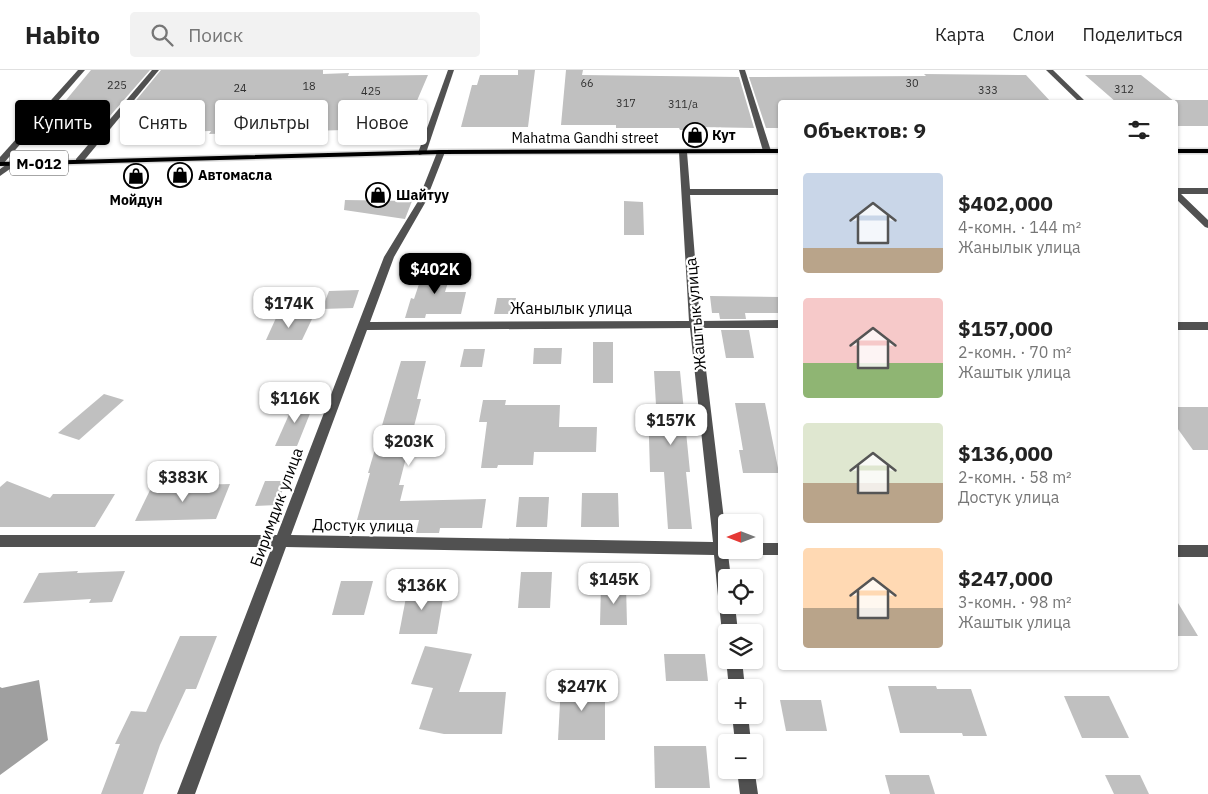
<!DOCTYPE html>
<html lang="ru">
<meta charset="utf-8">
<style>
body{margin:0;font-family:"IBM Plex Sans",sans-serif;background:#f2f2f2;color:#222;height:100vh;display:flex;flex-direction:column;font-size:19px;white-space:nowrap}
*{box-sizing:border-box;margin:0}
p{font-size:16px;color:#767676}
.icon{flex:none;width:28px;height:28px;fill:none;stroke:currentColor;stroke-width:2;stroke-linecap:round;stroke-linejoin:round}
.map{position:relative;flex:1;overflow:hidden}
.sheet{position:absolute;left:778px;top:30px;width:400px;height:570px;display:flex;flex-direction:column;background:#fff;border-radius:5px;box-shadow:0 1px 4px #0004}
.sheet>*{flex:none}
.banner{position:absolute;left:15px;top:30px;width:475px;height:45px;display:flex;gap:10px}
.needle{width:32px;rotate:270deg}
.buttons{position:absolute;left:718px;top:444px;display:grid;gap:10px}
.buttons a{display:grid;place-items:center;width:45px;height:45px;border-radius:5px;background:#fff;box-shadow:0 1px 4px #0004;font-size:25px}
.price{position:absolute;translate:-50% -42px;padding:0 11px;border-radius:10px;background:#fff;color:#222;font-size:16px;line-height:32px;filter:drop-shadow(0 1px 2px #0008)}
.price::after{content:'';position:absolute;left:50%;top:30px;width:15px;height:11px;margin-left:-8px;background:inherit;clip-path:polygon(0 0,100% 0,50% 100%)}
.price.active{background:#000;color:#fff}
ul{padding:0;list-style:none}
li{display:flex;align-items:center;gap:15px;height:125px;padding:0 25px}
li span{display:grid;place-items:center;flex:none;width:140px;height:100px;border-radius:5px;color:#555}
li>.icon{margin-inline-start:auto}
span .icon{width:60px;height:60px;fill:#fffc;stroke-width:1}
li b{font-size:21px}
h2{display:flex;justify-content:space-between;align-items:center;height:60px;padding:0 25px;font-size:21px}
.tag{padding:0 18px;border-radius:5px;background:#fff;box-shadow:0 1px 4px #0004;font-size:18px;line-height:45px}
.tag.active{background:#000;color:#fff}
header{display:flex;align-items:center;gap:30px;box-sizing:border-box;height:70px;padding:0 25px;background:#fff;border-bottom:1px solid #e0e0e0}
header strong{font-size:24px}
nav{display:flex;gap:28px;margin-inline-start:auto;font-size:18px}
.search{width:350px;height:45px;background:#f2f2f2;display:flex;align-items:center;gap:12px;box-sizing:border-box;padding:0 18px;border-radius:5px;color:#767676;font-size:19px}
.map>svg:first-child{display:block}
</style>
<header>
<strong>Habito</strong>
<div class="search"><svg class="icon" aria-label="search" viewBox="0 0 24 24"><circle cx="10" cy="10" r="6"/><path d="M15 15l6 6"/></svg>Поиск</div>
<nav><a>Карта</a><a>Слои</a><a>Поделиться</a></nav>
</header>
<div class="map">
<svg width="1208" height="724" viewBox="0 0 1208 724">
<rect width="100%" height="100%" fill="#fff"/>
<polygon fill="#9f9f9f" points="39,610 48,670 0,705 0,617 2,618"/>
<g fill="#c0c0c0">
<polygon points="91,0 150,0 109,47 97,48 82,68 32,71"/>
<polygon points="161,0 323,0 323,4 349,3 348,6 428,5 413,40 408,58 209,64 211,61 168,62 164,66 122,67 136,46 123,46"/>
<polygon points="518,0 535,0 528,57 461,57 472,15 477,15 480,5 518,5"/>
<polygon points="566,0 583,0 582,5 739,7 754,58 699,57 700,60 680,60 679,58 616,58 616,55 561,55"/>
<polygon points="924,4 1026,5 1051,32 780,32 780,58 766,58 749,7 926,6"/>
<polygon points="1085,5 1141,5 1175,32 1175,30 1208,30 1208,56 1175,56 1175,32 1116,32"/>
<polygon points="345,130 412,131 405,149 344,140"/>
<polygon points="624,131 643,132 644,165 624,165"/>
<polygon points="425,196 453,196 445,222 466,222 461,244 426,244 425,248 405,248 411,228 414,229"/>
<polygon points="359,220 353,238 322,239 329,221"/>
<polygon points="710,226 780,227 780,243 745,243 746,249 720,249 719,243 712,243"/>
<polygon points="497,228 516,228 513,244 494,244"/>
<polygon points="276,248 312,249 302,270 266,270"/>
<polygon points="721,260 749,260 754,288 726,288"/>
<rect x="593" y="272" width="20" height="41"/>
<polygon points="534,278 562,278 561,294 533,294"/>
<polygon points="464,279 485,279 482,297 460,297"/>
<polygon points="401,291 426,291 417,329 421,329 399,415 404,415 400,431 486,429 482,458 440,458 439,463 416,463 419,450 357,450 370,403 368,403"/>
<polygon points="654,301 680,301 690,402 686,402 692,459 668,459 664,402 650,402 648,335 656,335"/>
<polygon points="104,324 124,330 79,370 58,363"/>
<polygon points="483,330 506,330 505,335 560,335 559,357 597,357 596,382 534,382 533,395 498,395 497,398 481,398 487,352 479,352"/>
<polygon points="295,331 315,331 297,376 275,376"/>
<polygon points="735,333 765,333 779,403 743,403 739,380 743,380"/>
<polygon points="1175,337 1208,337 1208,380 1193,380 1175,355"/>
<polygon points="7,411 50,428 53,424 115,424 95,457 0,457 0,417"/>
<polygon points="265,411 286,411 277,435 255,436"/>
<polygon points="230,414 216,449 135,451 152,416"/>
<polygon points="582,423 618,423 619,457 581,457"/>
<polygon points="519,427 549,427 547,457 516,457"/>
<polygon points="78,501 77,503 125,501 112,532 89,533 91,529 23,533 39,503"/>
<polygon points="521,502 552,502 550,538 518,538"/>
<polygon points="341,511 373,511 364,545 332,545"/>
<polygon points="601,515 626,515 627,555 600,555"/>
<polygon points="408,517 445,517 437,564 399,564"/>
<polygon points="1175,528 1198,566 1175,566"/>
<polygon points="180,566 217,566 196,619 186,619 160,675 143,724 101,724 120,674 115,674 131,641 146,642"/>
<polygon points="425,576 472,584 459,622 506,622 502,664 444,664 419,659 433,618 411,614"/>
<polygon points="664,584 705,584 708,611 666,611"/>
<polygon points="561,614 605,614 605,670 558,670"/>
<polygon points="888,616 936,616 937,619 971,619 987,666 963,666 962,663 900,663"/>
<polygon points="1064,626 1109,626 1129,668 1082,668"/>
<polygon points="780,630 821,630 827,661 786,661"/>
<polygon points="654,676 706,676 710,718 655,718"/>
<polygon points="885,705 929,705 935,724 890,724"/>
<polygon points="1105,705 1140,705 1149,724 1114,724"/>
</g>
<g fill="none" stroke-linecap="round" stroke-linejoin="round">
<defs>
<g id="major">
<polygon points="780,79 780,83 441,84 0,96 0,92 441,80"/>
<rect x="1175" y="79" width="33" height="4"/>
</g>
</defs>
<use href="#major" stroke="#dbdbdb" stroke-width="3"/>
<g fill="#515151" fill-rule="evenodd">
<polygon points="78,0 85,0 3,94 0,94 0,87"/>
<polygon points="152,0 159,0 82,93 76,93 76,89"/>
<polygon points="448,0 454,0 426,83 419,85 418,83"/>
<polygon points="739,0 745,0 771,81 770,83 763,81"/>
<polygon points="1046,0 1053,0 1086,32 1079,32"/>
<path d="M438,80L445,82L425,133L394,187L370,252L689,251L679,82L683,80L687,82L690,119H780V125H690L700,251L780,250V258H701L726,466V480H733L728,484L731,508H726V535H735L738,562H726V568L722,562L719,535L721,531L718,526L714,485L286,477L195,724H177L272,477H0V465H277L384,187L417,133ZM690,258L713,472L291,465L367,260Z"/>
<polygon points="10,92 17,94 0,106 0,99"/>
<polygon points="1175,118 1208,118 1208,124 1181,124 1208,150 1208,158 1205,157 1175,128"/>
<rect x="1175" y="252" width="33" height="8"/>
<polygon points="754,473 780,473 780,485 754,485 749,483 747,480 754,480"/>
<rect x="1175" y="475" width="33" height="12"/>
<polygon points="726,589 742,590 745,618 729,618"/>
<polygon points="732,645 748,645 751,672 735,672"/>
<polygon points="754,697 758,724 740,724 737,700 754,700"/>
</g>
<use href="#major" fill="#000" fill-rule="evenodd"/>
</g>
<defs>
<symbol id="shop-ring" viewBox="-11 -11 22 22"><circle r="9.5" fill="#fff" stroke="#000" stroke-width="1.5"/><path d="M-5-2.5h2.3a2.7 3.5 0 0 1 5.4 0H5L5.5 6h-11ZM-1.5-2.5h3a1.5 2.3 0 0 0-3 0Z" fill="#000"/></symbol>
</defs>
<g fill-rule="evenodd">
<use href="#shop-ring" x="681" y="51" width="28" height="28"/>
<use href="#shop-ring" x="166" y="91" width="28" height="28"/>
<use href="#shop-ring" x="122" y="92" width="28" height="28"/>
<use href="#shop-ring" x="364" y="111" width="28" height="28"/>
</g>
<g text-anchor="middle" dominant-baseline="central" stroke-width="4.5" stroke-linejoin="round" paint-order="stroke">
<g font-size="11" fill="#303030">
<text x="587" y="13">66</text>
<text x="912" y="13">30</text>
<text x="117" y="15">225</text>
<text x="309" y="16">18</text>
<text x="240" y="18">24</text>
<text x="1124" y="19">312</text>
<text x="988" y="20">333</text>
<text x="371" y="21">425</text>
<text x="626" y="33">317</text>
<text x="683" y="34">311/а</text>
</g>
<g font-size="14" font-weight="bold" fill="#000" stroke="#fff" text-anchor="start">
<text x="712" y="65">Кут</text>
<text x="198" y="105">Автомасла</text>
<text x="396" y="125">Шайтуу</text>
<text x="136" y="130" text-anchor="middle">Мойдун</text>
</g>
<g font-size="14" fill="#000" stroke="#fff">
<text x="585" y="68">Mahatma Gandhi street</text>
</g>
<rect fill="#fff" stroke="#4c4c4c" stroke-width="1" x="10" y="80.5" width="58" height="25" rx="4"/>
<g font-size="15" font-weight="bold" fill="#000">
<text x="39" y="93">М-012</text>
</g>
<g font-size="16" fill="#000" stroke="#fff">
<text x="571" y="238">Жанылык улица</text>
<text transform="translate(695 244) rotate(-95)">Жаштык улица</text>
<text transform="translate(276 437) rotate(-70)">Биримдик улица</text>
<text transform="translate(363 455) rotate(1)">Достук улица</text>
</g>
</g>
</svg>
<div class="buttons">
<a><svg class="needle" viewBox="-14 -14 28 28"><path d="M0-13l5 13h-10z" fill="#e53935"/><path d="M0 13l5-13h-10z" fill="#767676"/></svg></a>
<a><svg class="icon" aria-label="locate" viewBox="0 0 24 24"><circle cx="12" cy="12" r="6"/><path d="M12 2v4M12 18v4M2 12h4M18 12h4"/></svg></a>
<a><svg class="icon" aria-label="layers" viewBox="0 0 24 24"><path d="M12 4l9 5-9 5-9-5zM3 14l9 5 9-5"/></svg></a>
<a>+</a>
<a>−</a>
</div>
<b class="price active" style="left:435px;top:225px">$402K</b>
<b class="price" style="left:289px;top:259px">$174K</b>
<b class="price" style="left:295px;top:354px">$116K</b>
<b class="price" style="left:671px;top:376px">$157K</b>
<b class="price" style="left:409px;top:397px">$203K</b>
<b class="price" style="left:183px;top:433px">$383K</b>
<b class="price" style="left:614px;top:535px">$145K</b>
<b class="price" style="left:422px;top:541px">$136K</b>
<b class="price" style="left:582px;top:642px">$247K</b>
<div class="banner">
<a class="tag active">Купить</a>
<a class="tag">Снять</a>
<a class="tag">Фильтры</a>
<a class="tag">Новое</a>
</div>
<section class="sheet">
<h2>Объектов: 9<svg class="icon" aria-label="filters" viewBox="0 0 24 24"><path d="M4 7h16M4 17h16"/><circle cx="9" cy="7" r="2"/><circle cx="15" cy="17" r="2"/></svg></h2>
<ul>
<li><span style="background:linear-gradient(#c9d6e8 75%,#b9a48a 0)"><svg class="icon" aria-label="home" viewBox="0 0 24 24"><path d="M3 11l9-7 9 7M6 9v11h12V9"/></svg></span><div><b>$402,000</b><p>4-комн. · 144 m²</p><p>Жанылык улица</p></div></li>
<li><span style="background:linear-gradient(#f6c9c9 65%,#8fb573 0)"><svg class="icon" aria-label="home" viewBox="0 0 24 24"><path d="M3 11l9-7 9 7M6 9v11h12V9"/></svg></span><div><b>$157,000</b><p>2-комн. · 70 m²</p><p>Жаштык улица</p></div></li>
<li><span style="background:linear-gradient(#dfe7d0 60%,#b9a48a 0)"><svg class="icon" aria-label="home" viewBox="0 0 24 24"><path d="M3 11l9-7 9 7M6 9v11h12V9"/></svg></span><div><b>$136,000</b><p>2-комн. · 58 m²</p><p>Достук улица</p></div></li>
<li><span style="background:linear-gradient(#ffd9b3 60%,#b9a48a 0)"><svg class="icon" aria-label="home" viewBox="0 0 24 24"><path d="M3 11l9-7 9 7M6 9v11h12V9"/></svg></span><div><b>$247,000</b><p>3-комн. · 98 m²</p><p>Жаштык улица</p></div></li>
</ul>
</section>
</div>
